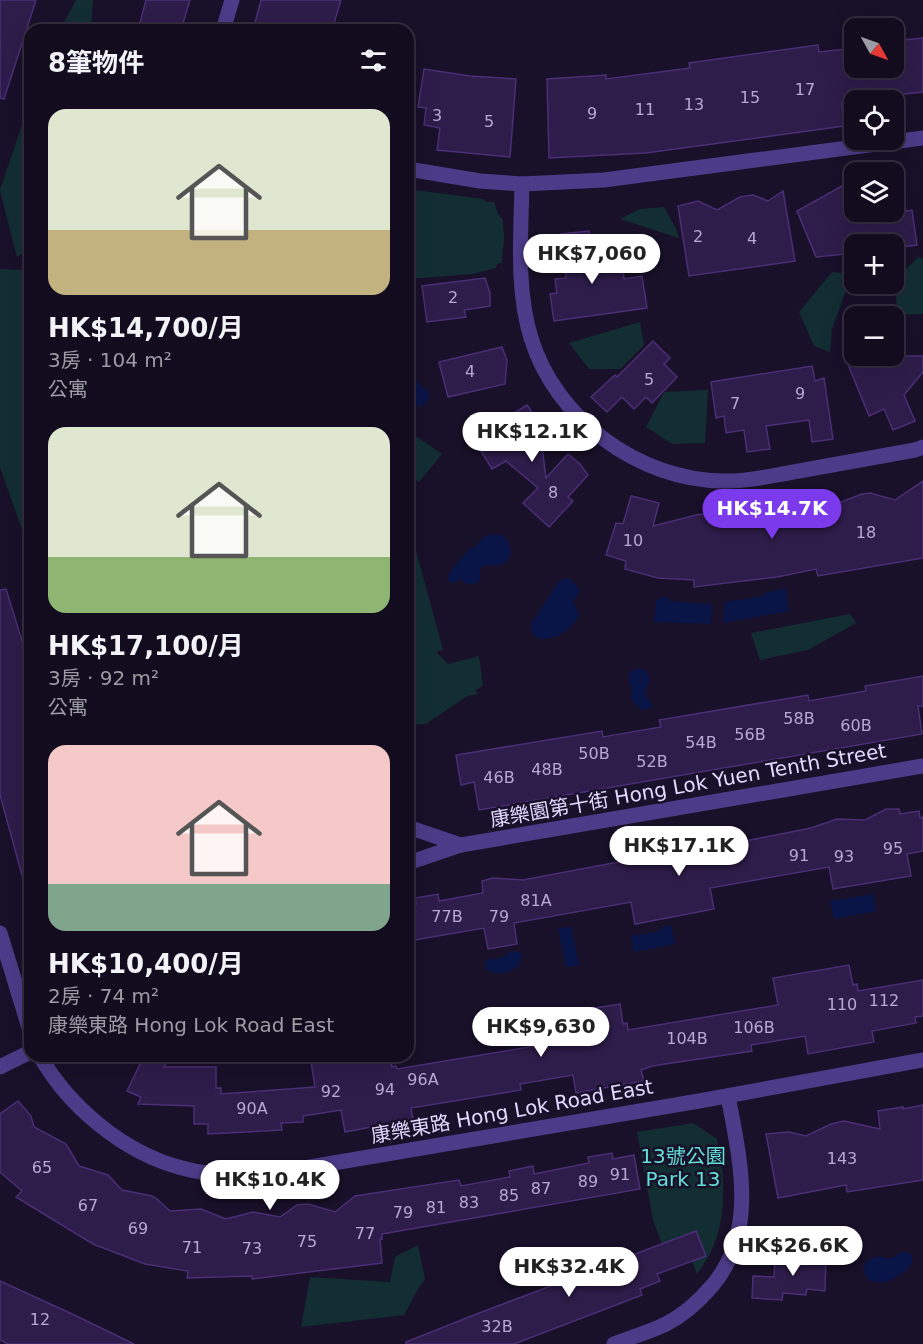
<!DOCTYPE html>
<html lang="zh-TW">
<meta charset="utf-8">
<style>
body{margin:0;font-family:"DejaVu Sans","Noto Sans TC",sans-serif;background:#201a2c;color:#f1f3f6;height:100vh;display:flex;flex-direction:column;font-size:22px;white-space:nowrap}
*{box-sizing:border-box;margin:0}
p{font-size:20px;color:#9d9ba4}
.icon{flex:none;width:33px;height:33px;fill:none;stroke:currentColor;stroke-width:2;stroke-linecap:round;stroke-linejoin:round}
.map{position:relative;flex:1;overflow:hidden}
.details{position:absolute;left:24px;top:24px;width:390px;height:1038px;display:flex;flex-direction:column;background:#130c1f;border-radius:18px;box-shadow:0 6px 24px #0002,0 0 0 2px #322c3d}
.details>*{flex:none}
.needle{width:39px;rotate:130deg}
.fabs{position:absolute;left:844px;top:18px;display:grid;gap:12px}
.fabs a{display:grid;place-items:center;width:60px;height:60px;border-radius:12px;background:#130c1f;box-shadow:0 6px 24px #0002,0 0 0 2px #322c3d;font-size:30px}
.price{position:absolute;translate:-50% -51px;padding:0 14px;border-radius:21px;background:#fff;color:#222;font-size:20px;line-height:39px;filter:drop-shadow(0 2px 3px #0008)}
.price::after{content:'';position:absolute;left:50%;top:36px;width:18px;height:14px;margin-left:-9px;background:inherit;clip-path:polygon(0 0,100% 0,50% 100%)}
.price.active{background:#7c3aed;color:#fff}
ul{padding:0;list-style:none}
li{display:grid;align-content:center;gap:12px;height:318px;padding:0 24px}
li span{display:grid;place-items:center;height:186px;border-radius:18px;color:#555}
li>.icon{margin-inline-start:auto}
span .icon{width:108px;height:108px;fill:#fffc;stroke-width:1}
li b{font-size:26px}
h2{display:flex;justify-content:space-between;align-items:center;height:72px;padding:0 24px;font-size:26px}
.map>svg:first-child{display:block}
</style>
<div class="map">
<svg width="923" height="1344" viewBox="0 0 923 1344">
<rect width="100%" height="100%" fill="#191029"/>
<g fill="#132e33">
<polygon points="76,0 93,0 91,30 60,30"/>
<polygon points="30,101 30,249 17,257 0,190"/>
<path d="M408,189L483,199L486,202H494L498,214L503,220C502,227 505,235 504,241C503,249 502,255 502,263L497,264L496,268L473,274L408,279Z"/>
<polygon points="664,207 676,229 679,238 620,219 640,209"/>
<polygon points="918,257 923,259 923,314 897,315 895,280"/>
<polygon points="0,269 25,270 23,328 25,335 30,339 30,552 0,467"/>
<polygon points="832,272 852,274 832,329 830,352 814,346 799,312"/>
<polygon points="640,322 644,345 620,369 589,369 569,343"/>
<polygon points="708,390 705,443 672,444 646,427 664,392"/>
<polygon points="410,432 442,454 419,482 408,474"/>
<polygon points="777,491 821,497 824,519 783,534 770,513"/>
<polygon points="408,521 443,650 436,652 448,664 479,656 483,685 475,691 479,694 467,696 426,724 408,725"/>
<polygon points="850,614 856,623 808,650 760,660 751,633"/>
<path d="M693,1123L717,1139C727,1186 728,1234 697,1274L692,1261L706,1255L696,1231L662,1244L653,1220L637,1132Z"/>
<polygon points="418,1245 425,1279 418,1289 404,1315 301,1327 310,1277 390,1282 395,1257"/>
</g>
<g fill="#0a1547">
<polygon points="408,370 413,373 418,384 429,391 429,400 420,407 408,401"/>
<path d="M492,534L501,535C511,542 516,557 503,564C497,567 489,565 483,565L479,572L481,577L479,578L480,581L471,585L465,583L460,578L457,582L451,583L448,580L449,573L470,548L473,549L484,537Z"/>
<path d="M567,578L572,580L579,590L578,595L573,601C575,605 578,610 578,615C578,628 535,655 530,626L559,581Z"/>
<polygon points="786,588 789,611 723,623 725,602 764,596 764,593"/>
<polygon points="660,597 668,597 669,601 712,604 711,624 654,622 656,600 659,600"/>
<path d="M637,668L645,670L650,678C647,693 641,692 653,705L651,708L641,710L631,699L632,689L628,679L630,672Z"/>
<polygon points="873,894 876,911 834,919 830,901"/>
<polygon points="671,925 675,944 634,952 631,936 660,931 662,927"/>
<polygon points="571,927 579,965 566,967 558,928"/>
<path d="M512,951L519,952L522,955C521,972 499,978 486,969L485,963L489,959L501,958Z"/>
<path d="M902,1251L911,1254C914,1262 912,1265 906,1270C869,1302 852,1264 874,1257C879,1256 886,1258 892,1258Z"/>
</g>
<g fill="#2e1c4a" stroke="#4a2e76" stroke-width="1.5">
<polygon points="0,0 36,0 4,99 0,98"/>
<polygon points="146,0 190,0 181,30 138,30"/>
<polygon points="261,0 341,0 332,30 253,30"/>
<polygon points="923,38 923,92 896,95 897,100 855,100 842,103 844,126 646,153 549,158 547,79 606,75 606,79 690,68 689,63 818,45 819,52 855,48 855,68 894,68 894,41"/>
<polygon points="424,69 470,76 516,79 510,157 437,150 440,128 424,125 426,108 418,107"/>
<polygon points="848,185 855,185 855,212 894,212 894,196 904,199 906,211 912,210 917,245 894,248 894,244 855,244 855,253 816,257 797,211 842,186"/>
<polygon points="783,191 795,261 689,276 678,206 698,201 717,210 740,197 753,195 768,201"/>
<polygon points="589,231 596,273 623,270 624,279 642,276 647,308 554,321 550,294 557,293 555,279 566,278 561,234"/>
<polygon points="485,278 490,293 490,306 464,310 466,317 427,322 422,286"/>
<polygon points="653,341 670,358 664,364 677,377 652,403 646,397 634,409 622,397 607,412 591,397 615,375 617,377"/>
<polygon points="502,347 507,360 505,384 448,397 439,362"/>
<polygon points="857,356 923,356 923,372 904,395 915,421 893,430 884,409 869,416 849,367 860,362"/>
<polygon points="812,366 815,381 824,378 833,439 812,442 809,420 766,426 770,449 747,452 744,430 726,433 724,416 716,418 711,382"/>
<polygon points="527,405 539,422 546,478 568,454 580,464 588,475 568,497 573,501 549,527 523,503 538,488 506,461 492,469 473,438"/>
<polygon points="923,481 923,558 818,576 816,569 777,577 694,587 694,580 658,578 625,569 626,561 606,555 616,523 623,524 631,496 659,503 653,526 700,514 707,515 730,525 745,515 752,513 781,515 801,505 815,504 828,507 862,494 870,493 895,500"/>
<polygon points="6,589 30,667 30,878 23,879 0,795 0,590"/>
<polygon points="923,676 923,706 918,706 922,734 479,810 474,782 461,785 456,755 602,731 603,737 661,727 659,720 808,695 809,701 866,691 865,686"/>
<polygon points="886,809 899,809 900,814 919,811 920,818 923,817 923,851 907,854 911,876 833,889 829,867 710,888 714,909 635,924 631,902 514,923 517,944 488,949 484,928 408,941 408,905 416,904 415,898 438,894 439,901 483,893 482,881 493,878 523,880 629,860 629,855 641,852 664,854 691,844 717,845 745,841 811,828 837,819 865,820"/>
<polygon points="849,965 853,985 857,984 858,991 923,980 923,1016 915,1017 916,1023 872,1031 874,1042 808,1054 805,1036 751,1045 752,1051 652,1066 641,1070 644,1081 576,1093 573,1075 520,1084 521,1090 509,1092 411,1108 413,1119 345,1132 341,1110 303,1116 303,1122 281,1123 282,1130 208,1134 208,1124 194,1124 194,1106 138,1104 141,1097 127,1091 144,1056 170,1056 164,1067 216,1067 216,1088 221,1088 221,1094 315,1087 310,1056 390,1056 392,1067 396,1066 397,1069 547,1044 542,1017 582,1010 620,1004 623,1024 627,1023 628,1030 778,1005 773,978"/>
<polygon points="18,1101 31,1116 34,1127 66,1144 79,1166 108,1175 122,1190 152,1196 157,1199 170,1211 201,1209 226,1219 253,1212 280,1217 297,1205 308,1204 335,1212 355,1196 459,1180 461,1186 510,1177 509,1171 533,1166 534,1174 589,1163 588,1157 612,1153 613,1159 634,1155 640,1189 382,1234 382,1239 380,1239 382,1263 252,1279 252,1276 187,1278 188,1271 145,1264 93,1244 16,1197 22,1191 0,1172 0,1114"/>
<polygon points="923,1105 923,1180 847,1192 846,1185 778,1198 766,1134 789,1132 806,1136 831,1124 844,1121 880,1129 878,1111 903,1107 903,1109"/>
<polygon points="696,1231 706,1256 657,1274 660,1281 640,1289 642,1295 514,1344 406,1344 406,1342 474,1315"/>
<polygon points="792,1251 826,1253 825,1291 807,1289 806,1295 783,1293 782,1300 752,1298 753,1276 774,1277 775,1258 792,1259"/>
<polygon points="0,1281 70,1313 134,1344 8,1344 0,1340"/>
</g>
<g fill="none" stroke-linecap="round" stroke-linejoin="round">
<g stroke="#4c3b88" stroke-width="15">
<polyline points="223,30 232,0"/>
<polyline points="408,169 480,181 522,184 604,180 923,138"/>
<path d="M522,184C521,234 516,290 531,338C556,419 638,480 723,481C748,482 774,475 799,471C838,464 876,457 915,450L923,447"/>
<polyline points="408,827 461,845"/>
<polyline points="408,863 461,845 923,766"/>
<polyline points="0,933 30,1031"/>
<path d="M40,1056C69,1107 124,1153 182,1168C218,1178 256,1175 292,1170L699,1101L923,1060"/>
<polyline points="0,1067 30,1052"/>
<path d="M614,1344C631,1337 650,1332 666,1324C684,1315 699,1301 712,1286C758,1232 740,1160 728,1096"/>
</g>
</g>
<g text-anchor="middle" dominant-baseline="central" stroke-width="5" stroke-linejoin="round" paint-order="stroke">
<g font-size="16" fill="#b6a9d2">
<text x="805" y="89">17</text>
<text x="750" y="97">15</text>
<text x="694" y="104">13</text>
<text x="645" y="109">11</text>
<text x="592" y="113">9</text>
<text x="437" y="115">3</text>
<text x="489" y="121">5</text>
<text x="698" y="236">2</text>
<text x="752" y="238">4</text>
<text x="453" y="297">2</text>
<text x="470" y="371">4</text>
<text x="649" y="379">5</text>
<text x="800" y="393">9</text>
<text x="735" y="403">7</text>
<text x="553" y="492">8</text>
<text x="866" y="532">18</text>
<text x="633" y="540">10</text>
<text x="799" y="718">58B</text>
<text x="856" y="725">60B</text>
<text x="750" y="734">56B</text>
<text x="701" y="742">54B</text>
<text x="594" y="753">50B</text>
<text x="652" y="761">52B</text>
<text x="547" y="769">48B</text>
<text x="499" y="777">46B</text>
<text x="893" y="848">95</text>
<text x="799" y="855">91</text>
<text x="844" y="856">93</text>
<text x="536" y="900">81A</text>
<text x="447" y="916">77B</text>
<text x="499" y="916">79</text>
<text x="884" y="1000">112</text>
<text x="842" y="1004">110</text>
<text x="754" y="1027">106B</text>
<text x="687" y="1038">104B</text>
<text x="423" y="1079">96A</text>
<text x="385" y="1089">94</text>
<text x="331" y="1091">92</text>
<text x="252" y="1108">90A</text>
<text x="842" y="1158">143</text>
<text x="42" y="1167">65</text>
<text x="620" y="1174">91</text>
<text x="588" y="1181">89</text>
<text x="541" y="1188">87</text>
<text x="509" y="1195">85</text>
<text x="469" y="1202">83</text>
<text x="88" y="1205">67</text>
<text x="436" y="1207">81</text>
<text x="403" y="1212">79</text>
<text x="138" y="1228">69</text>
<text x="365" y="1233">77</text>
<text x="307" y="1241">75</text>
<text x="192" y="1247">71</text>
<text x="252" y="1248">73</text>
<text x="40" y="1319">12</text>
<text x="497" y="1326">32B</text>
</g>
<g font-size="20" fill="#e3d8ff" stroke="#191029">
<text transform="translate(688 785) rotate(-10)">康樂園第十街 Hong Lok Yuen Tenth Street</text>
<text transform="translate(512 1111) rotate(-10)">康樂東路 Hong Lok Road East</text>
</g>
<g font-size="20" fill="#62e1d9" stroke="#191029">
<text x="683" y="1156">13號公園<tspan x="683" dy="23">Park 13</tspan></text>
</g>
</g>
</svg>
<div class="fabs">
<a><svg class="needle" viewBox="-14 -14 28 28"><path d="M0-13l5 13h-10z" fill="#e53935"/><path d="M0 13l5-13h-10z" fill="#9d9ba4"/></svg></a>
<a><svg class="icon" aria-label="locate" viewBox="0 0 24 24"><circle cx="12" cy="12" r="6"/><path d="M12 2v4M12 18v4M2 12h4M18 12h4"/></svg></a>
<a><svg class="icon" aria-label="layers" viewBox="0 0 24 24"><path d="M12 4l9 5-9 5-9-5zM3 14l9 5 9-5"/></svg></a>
<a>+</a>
<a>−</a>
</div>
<b class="price" style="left:592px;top:285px">HK$7,060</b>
<b class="price" style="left:532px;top:463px">HK$12.1K</b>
<b class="price active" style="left:772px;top:540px">HK$14.7K</b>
<b class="price" style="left:679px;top:877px">HK$17.1K</b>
<b class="price" style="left:541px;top:1058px">HK$9,630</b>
<b class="price" style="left:270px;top:1211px">HK$10.4K</b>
<b class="price" style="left:793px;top:1277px">HK$26.6K</b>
<b class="price" style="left:569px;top:1298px">HK$32.4K</b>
<section class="details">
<h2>8筆物件<svg class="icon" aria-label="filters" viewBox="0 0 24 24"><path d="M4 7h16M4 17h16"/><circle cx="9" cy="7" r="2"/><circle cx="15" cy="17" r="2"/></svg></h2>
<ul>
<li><span style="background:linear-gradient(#dfe7d0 65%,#c2b280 0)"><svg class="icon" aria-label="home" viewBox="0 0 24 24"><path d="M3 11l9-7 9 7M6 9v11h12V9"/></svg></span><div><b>HK$14,700/月</b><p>3房 · 104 m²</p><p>公寓</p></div></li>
<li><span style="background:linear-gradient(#dfe7d0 70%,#8fb573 0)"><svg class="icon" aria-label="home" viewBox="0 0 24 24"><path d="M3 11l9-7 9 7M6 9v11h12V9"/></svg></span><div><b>HK$17,100/月</b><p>3房 · 92 m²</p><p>公寓</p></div></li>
<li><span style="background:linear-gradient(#f6c9c9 75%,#7fa58c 0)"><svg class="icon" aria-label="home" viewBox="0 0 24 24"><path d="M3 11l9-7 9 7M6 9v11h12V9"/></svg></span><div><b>HK$10,400/月</b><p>2房 · 74 m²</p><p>康樂東路 Hong Lok Road East</p></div></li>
</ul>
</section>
</div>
